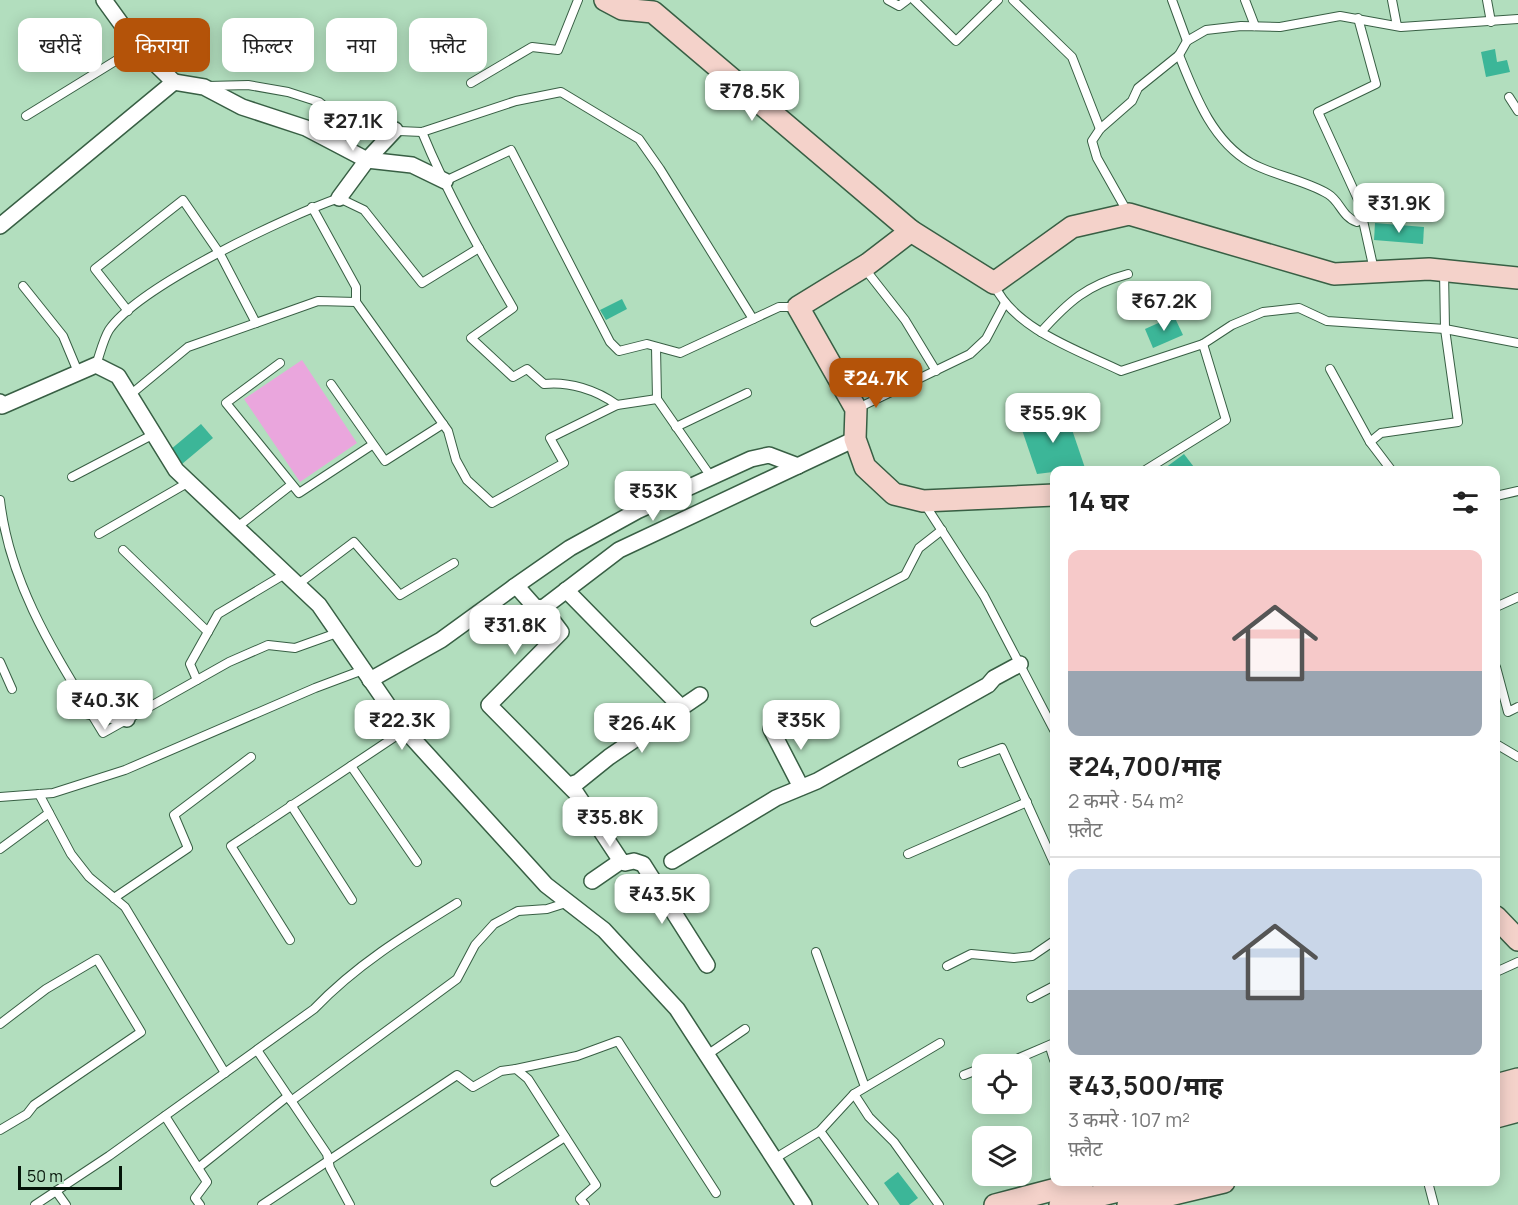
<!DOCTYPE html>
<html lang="hi">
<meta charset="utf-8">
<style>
body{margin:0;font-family:Manrope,"Noto Sans Devanagari",sans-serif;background:#f2f2f2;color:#222;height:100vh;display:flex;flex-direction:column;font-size:22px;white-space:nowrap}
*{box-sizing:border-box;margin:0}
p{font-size:20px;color:#767676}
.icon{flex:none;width:33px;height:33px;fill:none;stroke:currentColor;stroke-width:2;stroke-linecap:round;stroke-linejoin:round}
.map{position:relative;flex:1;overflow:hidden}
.panel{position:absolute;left:1050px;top:466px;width:450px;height:720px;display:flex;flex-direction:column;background:#fff;border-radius:12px;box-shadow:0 3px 15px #0003}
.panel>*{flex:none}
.banner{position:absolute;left:18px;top:18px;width:570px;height:54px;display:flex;gap:12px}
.fabs{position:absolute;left:972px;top:1054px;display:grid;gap:12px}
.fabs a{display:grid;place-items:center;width:60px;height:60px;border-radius:12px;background:#fff;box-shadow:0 3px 15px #0003;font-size:30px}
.scale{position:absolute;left:18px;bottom:15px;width:104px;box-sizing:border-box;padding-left:6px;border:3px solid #041308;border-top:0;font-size:16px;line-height:21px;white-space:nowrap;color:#041308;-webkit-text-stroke:4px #b2debe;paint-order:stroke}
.price{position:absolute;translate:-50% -51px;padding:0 14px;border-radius:12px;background:#fff;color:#222;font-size:20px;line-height:39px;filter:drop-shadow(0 2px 3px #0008)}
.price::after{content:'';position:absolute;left:50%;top:36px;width:18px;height:14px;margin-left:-9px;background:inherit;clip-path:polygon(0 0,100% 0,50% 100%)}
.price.on{background:#b45309;color:#fff}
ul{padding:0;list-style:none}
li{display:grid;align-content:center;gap:12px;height:318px;padding:0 18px}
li+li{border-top:2px solid #e0e0e0}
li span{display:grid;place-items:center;height:186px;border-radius:12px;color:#555}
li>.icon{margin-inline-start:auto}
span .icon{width:108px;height:108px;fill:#fffc;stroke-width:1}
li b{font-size:26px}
h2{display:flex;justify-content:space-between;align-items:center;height:72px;padding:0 18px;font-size:26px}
.pill{padding:0 21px;border-radius:12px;background:#fff;box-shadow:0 3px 15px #0003;font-size:21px;line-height:54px}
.pill.on{background:#b45309;color:#fff}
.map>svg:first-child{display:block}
</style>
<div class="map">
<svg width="1518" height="1205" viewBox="0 0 1518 1205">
<rect width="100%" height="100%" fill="#b2debe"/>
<polygon fill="#eaa6dd" points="302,360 357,443 300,482 244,399"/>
<g fill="#3cb698">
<polygon points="1495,49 1497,62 1507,60 1510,72 1486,77 1481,52"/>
<polygon points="1375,223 1424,227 1423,244 1374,240"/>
<polygon points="622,299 627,309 606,320 600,310"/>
<polygon points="1174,316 1183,335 1153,348 1145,329"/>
<polygon points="1065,409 1085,468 1037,474 1021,427"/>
<polygon points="201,424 213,438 182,464 170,450"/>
<polygon points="1184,454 1197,471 1167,471 1165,468"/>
<polygon points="898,1172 918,1198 909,1205 900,1205 884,1183"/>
</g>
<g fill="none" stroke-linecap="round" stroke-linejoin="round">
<defs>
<g id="lane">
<polyline points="888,0 899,6 907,0"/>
<polyline points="914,0 956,41 998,0"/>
<polyline points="1013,0 1072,57 1100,129"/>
<polyline points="1172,0 1187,41"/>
<polyline points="1245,0 1255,26"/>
<polyline points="1392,0 1397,26"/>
<polyline points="1487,0 1491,22"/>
<path d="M1179,55C1195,95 1212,141 1251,163C1275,176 1305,180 1328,194C1340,201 1342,217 1357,222L1362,216L1361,206L1318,112L1376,84L1358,18"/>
<polyline points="471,83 532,47 558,50 578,0"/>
<polyline points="208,86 248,85 288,92 319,102 343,121 376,130 422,132 516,101 561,92 639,139 660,169 753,319"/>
<polyline points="1509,97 1518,111"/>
<polyline points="26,116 138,47"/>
<path d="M422,132C447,193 480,251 513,308L471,338L513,377L527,369L544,384C568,381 597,390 617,405"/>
<polyline points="445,181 511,150 610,342 619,351 647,344 680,353 779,307 796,307"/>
<polyline points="312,207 356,287 356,302 448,431 456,460 467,480 492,503 564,463 550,438 617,405 657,399"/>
<polyline points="1128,213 1097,158 1092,141 1100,129 1132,101 1138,88 1179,55 1187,41 1206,30 1241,26 1280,27 1340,16 1401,27 1518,19"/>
<polyline points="1362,216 1374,270"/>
<polyline points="865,269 905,320 936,371"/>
<path d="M994,284C1013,329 1080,351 1121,371L1203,344L1226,420L1144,471"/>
<polyline points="23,286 63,336 78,372"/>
<polyline points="128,311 95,269 183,200 220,254 256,323"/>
<path d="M1041,332C1069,301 1087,285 1128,274"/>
<polyline points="1203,344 1232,325 1263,312 1299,308 1327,321 1445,329 1518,343"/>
<polyline points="656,347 657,399 707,471"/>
<polyline points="280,363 226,403 299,493 372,445"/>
<path d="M96,365C100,354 103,340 109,330C139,286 287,216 339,198L364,210L422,283L479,248"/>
<polyline points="1330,369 1370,442 1392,471"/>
<polyline points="331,384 385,461 443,424"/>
<polyline points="130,395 188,347 318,301 356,302"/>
<polyline points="858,408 970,354 986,339 1005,303"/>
<polyline points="676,427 747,393"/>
<polyline points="1370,442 1381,433 1458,422 1445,329 1444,271"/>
<polyline points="72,477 154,434"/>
<polyline points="1496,496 1518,491"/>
<path d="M0,500C10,588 59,660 103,733L229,662L268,645L295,648L337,633"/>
<polyline points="924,503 984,596 1054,730"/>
<polyline points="236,528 291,485"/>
<polyline points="99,534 189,482"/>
<polyline points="123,550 208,632"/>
<polyline points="297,585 354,542 400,595 454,563"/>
<polyline points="1496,607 1518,597"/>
<polyline points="815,622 905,575 919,548 942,530"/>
<polyline points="0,662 12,689"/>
<polyline points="1496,667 1508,712 1518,707"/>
<polyline points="197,680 190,664 218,614 285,574"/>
<polyline points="1496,744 1518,757"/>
<polyline points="962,763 1002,748 1054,863"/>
<polyline points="351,766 417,862"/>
<polyline points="39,794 71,854 89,877 125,907 225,1073"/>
<polyline points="0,797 53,793 125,770 315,688 363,670"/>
<polyline points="291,805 352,900"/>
<polyline points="0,849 49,813"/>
<polyline points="908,854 1027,802"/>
<polyline points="114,898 188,848 174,815 251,757"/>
<polyline points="290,940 231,846 405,730"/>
<polyline points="816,952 865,1087"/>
<polyline points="947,966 971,954 1014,958 1032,956 1054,941"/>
<polyline points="1496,972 1518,962"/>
<polyline points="1031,998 1054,986"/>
<polyline points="0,1024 46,989 97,959 141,1032 34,1105 27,1114 0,1130"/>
<polyline points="1050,1047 1054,1060"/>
<polyline points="257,1050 327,1154 330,1168 350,1205"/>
<polyline points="707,1055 745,1029"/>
<polyline points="991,1065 1005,1064 1054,1043"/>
<polyline points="516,1069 577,1056 618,1041 716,1193"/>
<polyline points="964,1075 982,1068"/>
<polyline points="854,1094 869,1117 894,1142 939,1205"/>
<polyline points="291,1101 457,979 475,945 494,924 518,911 547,909 569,902"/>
<polyline points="165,1116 207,1182 195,1198 200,1205"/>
<polyline points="820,1131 874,1205"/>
<polyline points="774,1159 820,1131 854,1094 940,1043"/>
<polyline points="198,1168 288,1096"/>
<polyline points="495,1182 565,1137"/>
<polyline points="1428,1182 1434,1205"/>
<polyline points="56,1191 66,1205"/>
<path d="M35,1205L109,1156L314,1009C356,965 405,935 457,903"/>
<polyline points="262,1205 457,1075 473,1087 501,1071 516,1069 528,1079 596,1185 580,1199 585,1205"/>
</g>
<g id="street">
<polyline points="174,82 204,87 242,107 306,128 367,160 412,165 445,181"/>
<polyline points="339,198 367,160 395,130"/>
<polyline points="0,226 174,82 138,47 104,0"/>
<polyline points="0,402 2,406 96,365 118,376 176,470 319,605 405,730 546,885 604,930 677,1009 804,1205"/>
<polyline points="514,587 570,548 637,511 751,459 769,455 798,466"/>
<polyline points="566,590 682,708"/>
<polyline points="543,608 561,632 489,705 576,793 621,861"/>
<polyline points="370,680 441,640 514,587 519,589 535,607 543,608 619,550 855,439"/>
<polyline points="90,711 127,719"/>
<polyline points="771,729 801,787"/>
<polyline points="569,785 578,782 609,757 700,695"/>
<polyline points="672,861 776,798 817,781 988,685 994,678 1020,664"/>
<polyline points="592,881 621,861 625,863 634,861 643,864 707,965"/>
</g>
<g id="secondary">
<polyline points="605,0 622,9 653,12 911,231 994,283 1072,227 1129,214 1334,274 1429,269 1518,278"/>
<polyline points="911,231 868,264 798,307 856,409 855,439 865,467 894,494 923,501 1054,495"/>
<polyline points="1496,917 1518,940"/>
<polyline points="1496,1085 1518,1079"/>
<polyline points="1496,1100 1518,1095"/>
<polyline points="1496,1117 1518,1111"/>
<polyline points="995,1205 1083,1182"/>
<polyline points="1060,1205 1156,1182"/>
<polyline points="1128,1205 1224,1182"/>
</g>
</defs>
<use href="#lane" stroke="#385f44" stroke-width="10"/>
<use href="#street" stroke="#385f44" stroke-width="18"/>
<use href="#secondary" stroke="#385f44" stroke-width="24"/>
<use href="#lane" stroke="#fff" stroke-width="8"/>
<use href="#street" stroke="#fff" stroke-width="15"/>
<use href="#secondary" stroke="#f4d2ca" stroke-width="21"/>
</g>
</svg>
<div class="fabs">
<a><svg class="icon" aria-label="locate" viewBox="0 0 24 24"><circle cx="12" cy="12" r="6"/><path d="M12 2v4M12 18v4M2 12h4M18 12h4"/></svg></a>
<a><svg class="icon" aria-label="layers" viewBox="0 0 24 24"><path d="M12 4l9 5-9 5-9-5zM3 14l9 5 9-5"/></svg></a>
</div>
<div class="scale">50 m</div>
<b class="price" style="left:752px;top:122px">₹78.5K</b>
<b class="price" style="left:353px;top:152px">₹27.1K</b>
<b class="price" style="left:1399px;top:234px">₹31.9K</b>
<b class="price" style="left:1164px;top:332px">₹67.2K</b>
<b class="price on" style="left:876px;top:409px">₹24.7K</b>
<b class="price" style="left:1053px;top:444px">₹55.9K</b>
<b class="price" style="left:653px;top:522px">₹53K</b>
<b class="price" style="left:515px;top:656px">₹31.8K</b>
<b class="price" style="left:105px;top:731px">₹40.3K</b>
<b class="price" style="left:402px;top:751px">₹22.3K</b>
<b class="price" style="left:801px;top:751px">₹35K</b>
<b class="price" style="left:642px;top:754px">₹26.4K</b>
<b class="price" style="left:610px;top:848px">₹35.8K</b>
<b class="price" style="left:662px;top:925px">₹43.5K</b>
<div class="banner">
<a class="pill">खरीदें</a>
<a class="pill on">किराया</a>
<a class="pill">फ़िल्टर</a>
<a class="pill">नया</a>
<a class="pill">फ़्लैट</a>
</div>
<section class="panel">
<h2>14 घर<svg class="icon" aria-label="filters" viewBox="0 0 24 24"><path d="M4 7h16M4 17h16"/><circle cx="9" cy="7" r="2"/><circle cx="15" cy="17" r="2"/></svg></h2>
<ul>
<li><span style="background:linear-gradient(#f6c9c9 65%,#9aa5b1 0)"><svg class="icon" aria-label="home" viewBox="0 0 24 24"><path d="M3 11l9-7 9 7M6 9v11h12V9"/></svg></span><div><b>₹24,700/माह</b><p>2 कमरे · 54 m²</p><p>फ़्लैट</p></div></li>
<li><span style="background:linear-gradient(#c9d6e8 65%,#9aa5b1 0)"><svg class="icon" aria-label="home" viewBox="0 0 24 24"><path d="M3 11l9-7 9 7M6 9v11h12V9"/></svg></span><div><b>₹43,500/माह</b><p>3 कमरे · 107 m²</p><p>फ़्लैट</p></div></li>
</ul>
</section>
</div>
